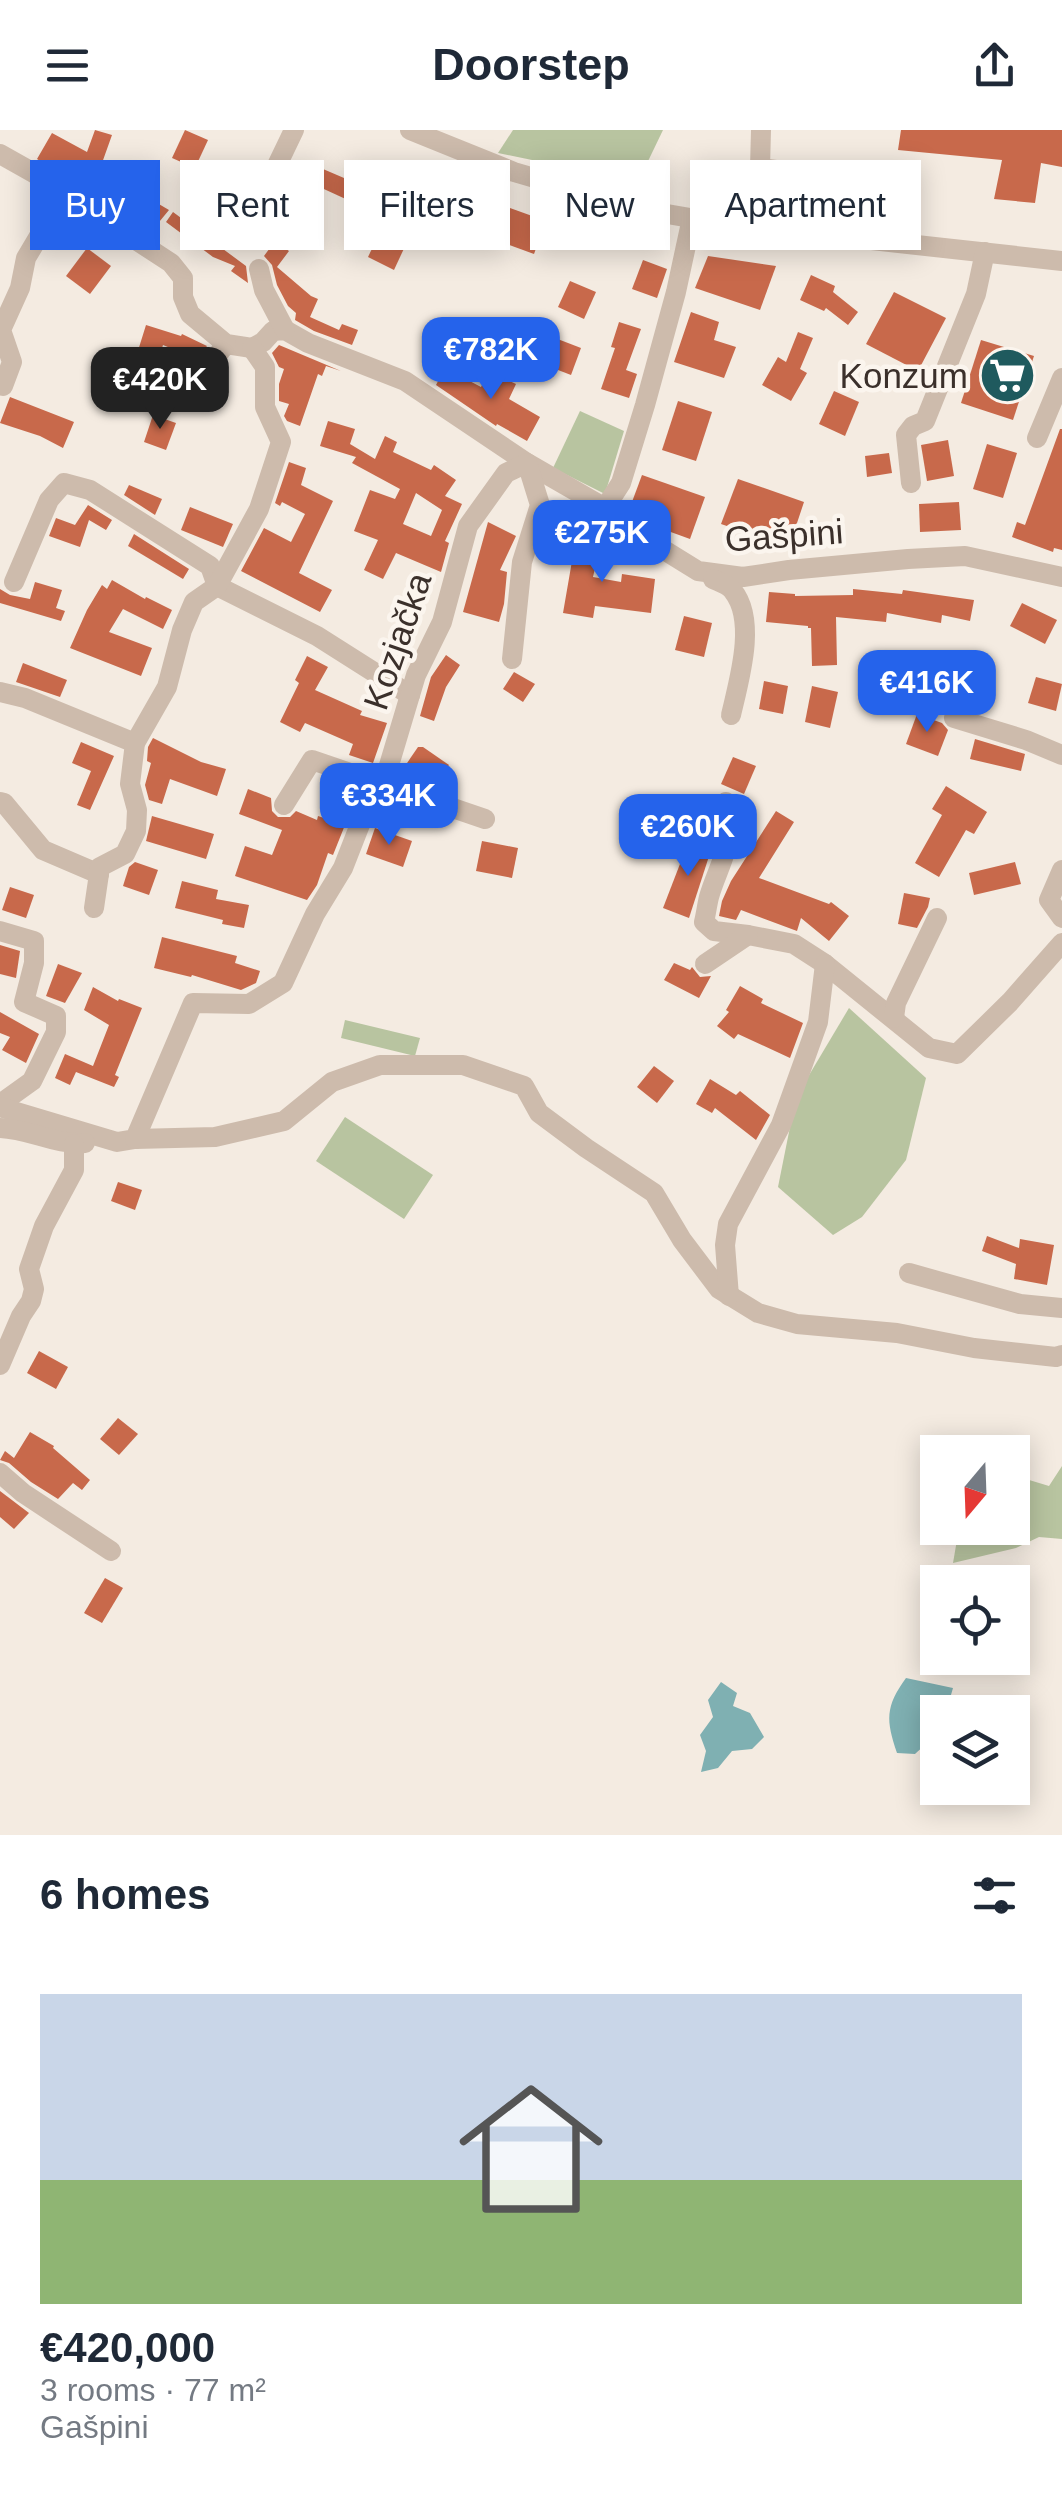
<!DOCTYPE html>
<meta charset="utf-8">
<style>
body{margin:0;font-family:Helvetica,sans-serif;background:#f6f6f7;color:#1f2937;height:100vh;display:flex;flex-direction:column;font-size:38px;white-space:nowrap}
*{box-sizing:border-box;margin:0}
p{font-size:32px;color:#747a83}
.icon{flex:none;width:55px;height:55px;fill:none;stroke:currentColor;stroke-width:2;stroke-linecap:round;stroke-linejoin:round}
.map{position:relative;height:1705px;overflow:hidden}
.sheet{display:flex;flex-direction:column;background:#fff;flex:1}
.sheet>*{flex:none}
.top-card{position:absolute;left:30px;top:30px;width:1002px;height:90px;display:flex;gap:20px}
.needle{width:65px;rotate:199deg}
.controls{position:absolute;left:920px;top:1305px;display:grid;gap:20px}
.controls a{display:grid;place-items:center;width:110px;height:110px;border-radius:0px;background:#fff;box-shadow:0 5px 25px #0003;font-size:50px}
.price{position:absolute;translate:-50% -85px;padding:0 22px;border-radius:20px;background:#2563eb;color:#fff;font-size:32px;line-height:65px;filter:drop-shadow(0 2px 5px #0008)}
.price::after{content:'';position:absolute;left:50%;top:60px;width:30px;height:22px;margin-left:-15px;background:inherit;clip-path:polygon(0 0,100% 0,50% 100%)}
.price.current{background:#222;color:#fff}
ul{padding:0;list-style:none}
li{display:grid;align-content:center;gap:20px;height:530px;padding:0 40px}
li span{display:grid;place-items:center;height:310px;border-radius:0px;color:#555}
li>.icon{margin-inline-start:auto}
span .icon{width:180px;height:180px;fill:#fffc;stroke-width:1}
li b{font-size:42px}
h2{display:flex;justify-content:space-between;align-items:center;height:120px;padding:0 40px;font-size:42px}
.pill{padding:0 35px;border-radius:0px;background:#fff;box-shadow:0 5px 25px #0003;font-size:35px;line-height:90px}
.pill.current{background:#2563eb;color:#fff}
header{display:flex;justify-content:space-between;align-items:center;height:130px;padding:0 40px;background:#fff;font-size:45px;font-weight:700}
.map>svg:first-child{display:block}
</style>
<header><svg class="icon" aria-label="menu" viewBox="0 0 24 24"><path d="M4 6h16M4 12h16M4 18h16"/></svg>Doorstep<svg class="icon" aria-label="share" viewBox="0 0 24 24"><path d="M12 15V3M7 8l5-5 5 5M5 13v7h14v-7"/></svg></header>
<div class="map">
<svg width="1062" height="1705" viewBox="0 0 1062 1705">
<rect width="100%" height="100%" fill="#f4ebe1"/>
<g fill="#b8c4a0">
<polygon points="513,0 663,0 638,52 498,23"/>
<polygon points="580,281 624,301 605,364 553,338"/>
<polygon points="849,878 926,948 906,1030 862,1087 833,1105 778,1057 796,967"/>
<polygon points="345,890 420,908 415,926 341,908"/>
<polygon points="345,987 433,1045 404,1089 316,1031"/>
<polygon points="1062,1336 1062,1409 1039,1407 1016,1418 953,1433 959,1398 1012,1398 1013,1345 1049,1356"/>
</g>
<g fill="#7fb0b2">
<path d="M906,1548L953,1558L946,1582H938C938,1606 932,1609 915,1624L897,1623C886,1590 885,1577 906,1548Z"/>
<polygon points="721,1552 737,1563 733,1576 750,1583 764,1607 752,1619 732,1621 718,1638 701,1642 706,1621 700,1605 713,1587 708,1570"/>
</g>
<g fill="#c8694b" fill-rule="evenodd">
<polygon points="95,0 112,5 97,47 148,77 152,70 169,80 150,103 37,29 52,3 87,22"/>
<polygon points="185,0 208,10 195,38 172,28"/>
<polygon points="901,0 1062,0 1062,37 1041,33 1035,73 994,69 1002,30 898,20"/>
<polygon points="309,33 358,54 350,71 302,49"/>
<polygon points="447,65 482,78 473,100 439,86"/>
<polygon points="510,78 546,91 534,124 498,111"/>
<polygon points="173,82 246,136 248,153 231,141 235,136 213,127 166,92"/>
<polygon points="381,100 407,112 394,140 368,127"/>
<polygon points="275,111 289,121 277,137 311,166 318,169 310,187 339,200 342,194 358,200 352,215 314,201 295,190 296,183 288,176 277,155 272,135 264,126"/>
<polygon points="87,118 111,136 90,164 66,146"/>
<polygon points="708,126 776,136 760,180 695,158"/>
<polygon points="643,130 667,139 657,168 632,159"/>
<polygon points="811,145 835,156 833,162 858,182 848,195 826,178 824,181 800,170"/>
<polygon points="570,151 596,162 584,189 558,177"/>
<polygon points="894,162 946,188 918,241 866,214"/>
<polygon points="691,182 719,192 714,210 736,217 724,248 674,232"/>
<polygon points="619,192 641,199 626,240 637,244 629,268 601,259 615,218 611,217"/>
<polygon points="146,195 181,206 182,204 207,216 197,229 163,215 160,224 151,228 148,234 148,241 153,248 148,263 127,256"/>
<polygon points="798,202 813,208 800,239 807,243 791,271 762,255 778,227 786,232"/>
<polygon points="555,208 581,218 571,245 545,235"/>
<polygon points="981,210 1034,226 1013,290 961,273"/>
<polygon points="279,215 341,241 326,236 322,246 318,244 300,296 287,291 284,286 289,274 279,271 279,254 284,239 279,237 272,223"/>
<polygon points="445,238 481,257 489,241 516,254 509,269 540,287 527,311 497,294 496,296 436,255"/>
<polygon points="834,261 859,272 845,306 819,294"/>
<polygon points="10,267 74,292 63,318 40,306 0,293"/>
<polygon points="678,271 712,282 696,331 662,320"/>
<polygon points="153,285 176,293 166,320 144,312"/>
<path d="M328,291L355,299L350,314L375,329L385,306L397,312L393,322L431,340L434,335L456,350L445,366L462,374L445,411L449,413L441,442L396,423L383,449L364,440L378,410L354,401L370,360L395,369L400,359L352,333L356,327L320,316ZM416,363L442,380L431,406L403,394Z"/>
<polygon points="1060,299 1062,299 1062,420 1054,418 1053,422 1012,407 1017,392 1025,395"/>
<polygon points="948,310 954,346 927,351 921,315"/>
<polygon points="987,314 1017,323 1003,368 973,359"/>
<polygon points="889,323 892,343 867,347 865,326"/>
<polygon points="289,332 306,338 301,355 333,371 299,443 332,460 320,482 241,441 264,398 291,412 305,384 282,372 280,376 275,373"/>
<polygon points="642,345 705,367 690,409 646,393 629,380"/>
<polygon points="738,349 804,372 789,417 721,394"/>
<polygon points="129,355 162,369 155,385 124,365"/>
<polygon points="959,372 961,400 920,402 919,374"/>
<polygon points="88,375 112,390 106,400 89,390 80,417 49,406 56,388 75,395"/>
<polygon points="190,377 233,394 223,417 181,400"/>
<polygon points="488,392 516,406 500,440 507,442 504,474 499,492 463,482"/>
<polygon points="134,404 189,439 183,449 128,416"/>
<polygon points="575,406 601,412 593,447 621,452 622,444 655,449 651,483 595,476 593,488 563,483 572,431 569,430"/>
<polygon points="112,450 145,469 146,467 172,480 163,499 123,479 109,502 152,518 141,546 70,518 87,480 102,455 107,459"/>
<polygon points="35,452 62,460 56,478 65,481 61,491 0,473 0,459 10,465 30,469"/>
<polygon points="853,459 902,464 903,460 974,470 970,491 942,485 941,493 887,483 886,492 836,487 837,535 812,536 811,498 808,498 808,496 766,492 769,462 795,464 795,466 853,465"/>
<polygon points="1022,473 1057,490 1045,514 1010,496"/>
<polygon points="684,486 712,493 704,527 675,520"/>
<polygon points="446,525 460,535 446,557 434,591 420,586 431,547"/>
<polygon points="307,526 328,537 315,560 362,581 360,585 387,593 373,633 349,625 353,614 305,593 300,602 280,592 299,553 295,550"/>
<polygon points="23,533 67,550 60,567 16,552"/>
<polygon points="514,542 535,554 523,572 503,559"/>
<polygon points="1036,547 1062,554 1056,581 1028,573"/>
<polygon points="764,551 788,556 783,584 759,579"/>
<polygon points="812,556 838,562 830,598 805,592"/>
<polygon points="917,584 942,593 948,600 938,626 906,614"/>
<polygon points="153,608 201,632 226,639 217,666 170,649 162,674 149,670 145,655 151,633 147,631 148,617"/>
<polygon points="975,609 1025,624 1021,641 970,629"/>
<polygon points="81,612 114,626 90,680 77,675 91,641 72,633"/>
<polygon points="418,617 423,617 449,635 435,656 405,636"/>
<polygon points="733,627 756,636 744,664 721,654"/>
<polygon points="946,656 987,682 974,704 966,700 939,747 915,733 942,685 932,679"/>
<polygon points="248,659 271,668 272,681 278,687 290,687 296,681 317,690 318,686 345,695 333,725 328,723 317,755 307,770 235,746 245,716 272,725 282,700 239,684"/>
<polygon points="776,681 794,692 759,748 829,774 831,772 849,786 829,811 801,788 797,801 741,780 736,790 719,786 722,771 731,751"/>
<polygon points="152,686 214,704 206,729 146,711"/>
<polygon points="375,698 412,711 403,737 366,724"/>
<polygon points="690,708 712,717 689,788 663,778"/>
<polygon points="482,711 518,718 512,748 476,741"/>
<polygon points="135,732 158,740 149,765 123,756 129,737"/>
<polygon points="1015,732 1021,754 974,765 969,743"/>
<polygon points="182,751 218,760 216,769 249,775 244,798 222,794 223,790 175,778"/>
<polygon points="10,757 34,765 26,788 2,780"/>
<polygon points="904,763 930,768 928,777 917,798 898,794"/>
<polygon points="162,807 237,826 235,833 260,841 256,853 241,860 192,845 191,847 154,838"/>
<polygon points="0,815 20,821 16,848 0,844"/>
<polygon points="674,833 690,840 692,837 700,847 711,846 699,868 664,850"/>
<polygon points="58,834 82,843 65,873 46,866"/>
<polygon points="740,856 763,869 761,873 803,893 790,928 738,904 734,909 717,896 729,882 726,880"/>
<polygon points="93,857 118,871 119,869 142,878 115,945 119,947 114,957 76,942 70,955 55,948 65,924 93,936 109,895 84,880"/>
<polygon points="0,882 39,904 26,933 2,920 10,907 0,903"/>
<polygon points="654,936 674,951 657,973 637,957"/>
<polygon points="710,949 736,965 740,961 770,985 756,1010 715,978 712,983 696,974"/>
<polygon points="118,1052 142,1060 135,1080 111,1071"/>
<polygon points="987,1106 1019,1118 1020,1109 1054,1115 1047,1155 1014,1149 1016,1134 982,1121"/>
<polygon points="39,1221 68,1237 56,1259 27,1243"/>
<polygon points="118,1288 138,1304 119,1325 100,1309"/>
<polygon points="30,1302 54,1316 53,1318 90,1350 82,1360 73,1353 58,1369 31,1352 9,1333 0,1330 5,1321 14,1328"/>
<polygon points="0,1361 29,1383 14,1399 0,1387"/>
<polygon points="105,1448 123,1458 102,1493 84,1483"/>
</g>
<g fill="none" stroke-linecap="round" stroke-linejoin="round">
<g stroke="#cdbbac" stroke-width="20">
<polyline points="410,0 514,42 644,80 725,94 1062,131"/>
<polyline points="761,0 760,38 862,50 873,65 868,110"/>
<polyline points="0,24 32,42 171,133 183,148 183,167 190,184 226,214 252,218 263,212 273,201 285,200 308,213 405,251 527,333 605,378 630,399 698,441 743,447 789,440 908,429 965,426 1062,447"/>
<polyline points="245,102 294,0"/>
<polyline points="259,139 264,160 285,200"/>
<polyline points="161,237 203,244 226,214"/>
<polyline points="3,256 12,232 1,200 20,158 26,128 64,64"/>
<polyline points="1037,308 1062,248"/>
<polyline points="911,353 906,305 913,296 925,291 976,164 985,122"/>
<polyline points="605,378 621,353 645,275 676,162 692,88"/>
<path d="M713,449C719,452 729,455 733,461C757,491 739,550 731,585"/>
<polyline points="14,452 49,370 64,353 90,360 210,436 217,456 317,506 410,565"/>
<polyline points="0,562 25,568 135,613"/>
<polyline points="954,588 1026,610 1062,625"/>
<polyline points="0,672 4,673 43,720 99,744"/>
<path d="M726,672C741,701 717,738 709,767C707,775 706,784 704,792L714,801L748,805L794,814L825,834L929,918L957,924L1010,872L1062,813"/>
<polyline points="284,675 312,630 485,689"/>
<polyline points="1062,740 1049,770 1062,788"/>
<polyline points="94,778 100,737 125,724 136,701 137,680 130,654 135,613 167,557 182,500 194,472 217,456 259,379 281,312 265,277 265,237 252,218"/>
<polyline points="0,801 34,811 34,833 24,872 56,886 56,902 32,951 0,974"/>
<polyline points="705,834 748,805"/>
<polyline points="894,888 896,873 937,788"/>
<polyline points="0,977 117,1012 135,1009 193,873 249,874 283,853 315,784 343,738 377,651 387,642 416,545 442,492 468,396 506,343 527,333 540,375 522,432 512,529"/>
<path d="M0,998C29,999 56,1015 85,1013"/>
<polyline points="135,1009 215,1007 284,991 332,952 380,935 463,935 524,956 539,983 586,1018 654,1063 682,1110 719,1159 758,1183 797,1194 897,1203 974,1218 1056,1227 1062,1225"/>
<polyline points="909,1143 1020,1174 1062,1178"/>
<polyline points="729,1166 725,1115 728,1094 781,995 818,892 825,834"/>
<polyline points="0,1235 21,1186 31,1171 34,1159 29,1139 44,1096 74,1040 74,1014"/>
<polyline points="0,1343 23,1363 111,1421"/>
</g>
</g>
<defs>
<symbol id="supermarket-disc" viewBox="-11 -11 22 22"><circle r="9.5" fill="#1f5a5e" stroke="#fbf5ee"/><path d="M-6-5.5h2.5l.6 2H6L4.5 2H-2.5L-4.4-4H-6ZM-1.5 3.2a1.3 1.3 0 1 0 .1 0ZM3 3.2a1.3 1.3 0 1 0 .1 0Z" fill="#fff"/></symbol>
</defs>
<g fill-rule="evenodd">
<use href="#supermarket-disc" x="976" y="214" width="63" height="63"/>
</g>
<g text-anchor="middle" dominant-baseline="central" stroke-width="9" stroke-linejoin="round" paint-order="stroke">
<g font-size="35" fill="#3b302b" stroke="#fbf5ee" text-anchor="end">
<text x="968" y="245">Konzum</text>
</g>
<g font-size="35" fill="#3b302b" stroke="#fbf5ee">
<text transform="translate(784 405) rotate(-4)">Gašpini</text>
<text transform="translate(397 511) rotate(-71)">Kozjačka</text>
</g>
</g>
</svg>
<div class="controls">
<a><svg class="needle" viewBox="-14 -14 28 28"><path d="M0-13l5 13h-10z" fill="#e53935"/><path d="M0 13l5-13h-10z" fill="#747a83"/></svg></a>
<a><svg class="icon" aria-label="locate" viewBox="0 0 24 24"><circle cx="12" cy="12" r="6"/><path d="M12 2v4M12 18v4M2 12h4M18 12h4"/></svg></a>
<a><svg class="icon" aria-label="layers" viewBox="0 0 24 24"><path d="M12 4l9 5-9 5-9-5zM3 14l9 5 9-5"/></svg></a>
</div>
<b class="price" style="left:491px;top:272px">€782K</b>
<b class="price current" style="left:160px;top:302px">€420K</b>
<b class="price" style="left:602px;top:455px">€275K</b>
<b class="price" style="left:927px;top:605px">€416K</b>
<b class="price" style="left:389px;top:718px">€334K</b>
<b class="price" style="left:688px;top:749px">€260K</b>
<div class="top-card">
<a class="pill current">Buy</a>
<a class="pill">Rent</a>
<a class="pill">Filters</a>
<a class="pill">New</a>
<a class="pill">Apartment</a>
</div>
</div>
<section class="sheet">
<h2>6 homes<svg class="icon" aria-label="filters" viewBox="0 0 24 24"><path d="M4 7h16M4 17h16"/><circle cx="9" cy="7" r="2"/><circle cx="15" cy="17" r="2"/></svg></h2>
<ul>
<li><span style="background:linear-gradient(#c9d6e8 60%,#8fb573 0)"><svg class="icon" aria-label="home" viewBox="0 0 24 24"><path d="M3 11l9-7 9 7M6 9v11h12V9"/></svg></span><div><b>€420,000</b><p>3 rooms · 77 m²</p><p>Gašpini</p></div></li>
</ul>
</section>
